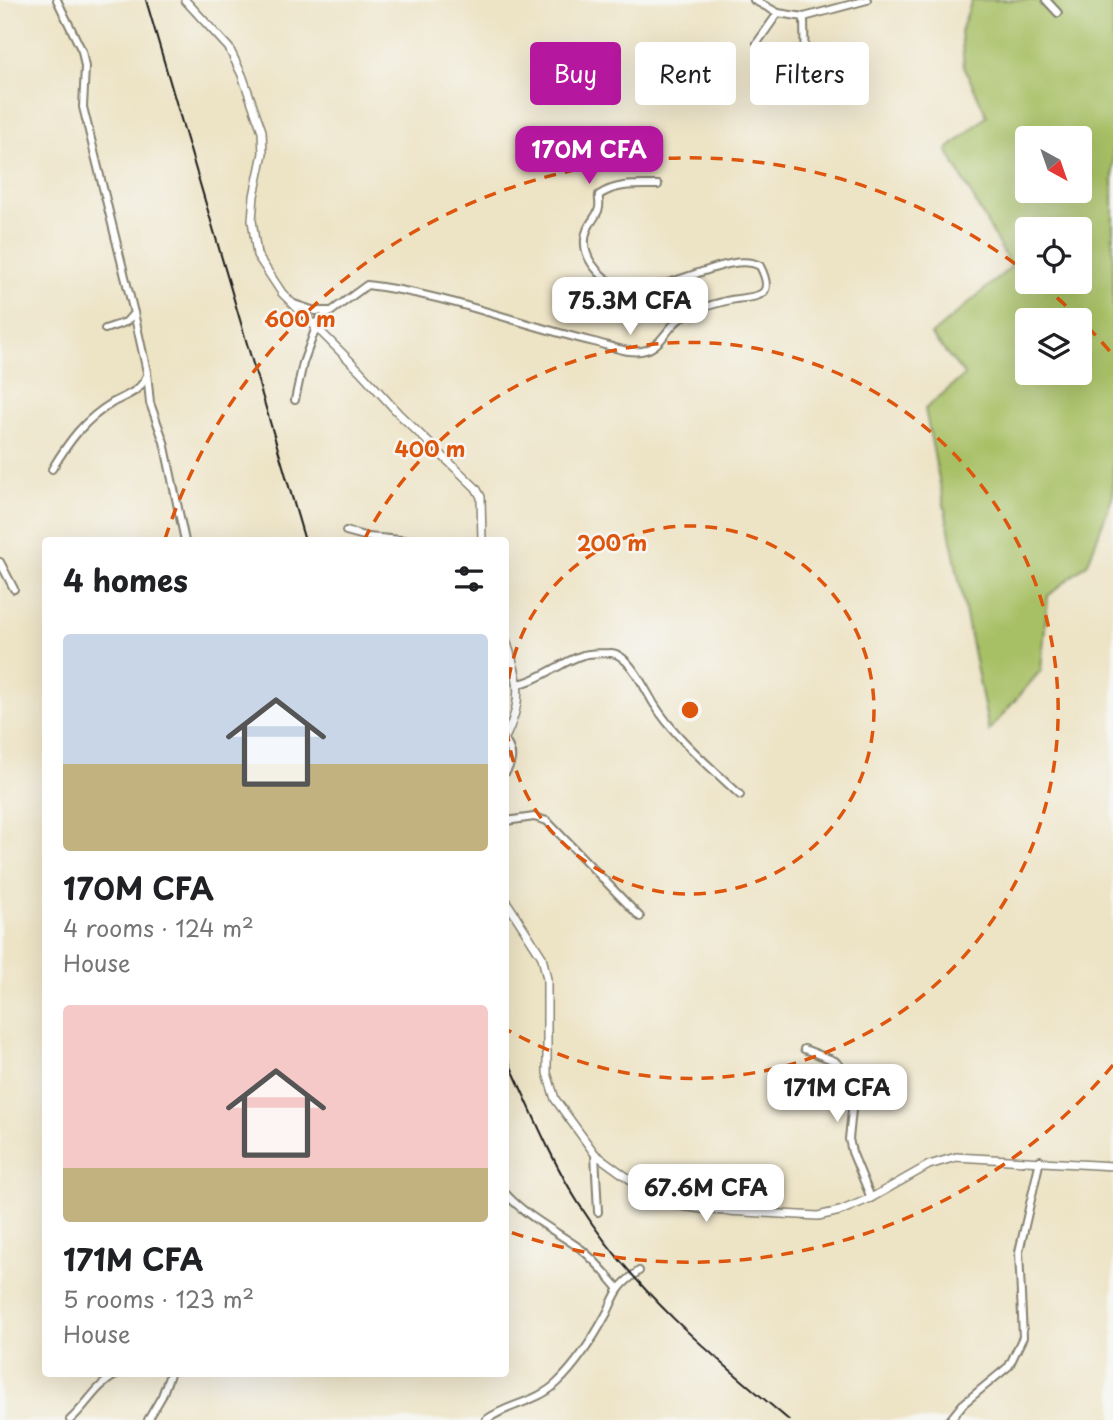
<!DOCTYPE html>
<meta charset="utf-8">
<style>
body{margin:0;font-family:"Playpen Sans",sans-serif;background:#f6f6f6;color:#202124;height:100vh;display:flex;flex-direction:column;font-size:26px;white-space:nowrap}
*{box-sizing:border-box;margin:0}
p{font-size:23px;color:#757577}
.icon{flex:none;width:38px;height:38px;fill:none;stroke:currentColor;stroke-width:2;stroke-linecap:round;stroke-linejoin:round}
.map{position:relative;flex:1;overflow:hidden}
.sheet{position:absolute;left:42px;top:537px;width:467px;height:840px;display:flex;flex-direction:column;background:#fff;border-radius:7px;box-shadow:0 7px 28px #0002}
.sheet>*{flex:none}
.guide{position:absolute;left:530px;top:42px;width:478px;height:63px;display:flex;gap:14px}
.needle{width:46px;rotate:140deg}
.buttons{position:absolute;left:1015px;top:126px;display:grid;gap:14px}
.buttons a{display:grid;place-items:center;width:77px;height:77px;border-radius:7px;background:#fff;box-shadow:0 7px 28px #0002;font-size:35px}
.price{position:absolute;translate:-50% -60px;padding:0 16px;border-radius:14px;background:#fff;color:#222;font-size:23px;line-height:46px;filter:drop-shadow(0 2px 4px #0008)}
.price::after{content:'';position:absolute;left:50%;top:42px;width:21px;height:16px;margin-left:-10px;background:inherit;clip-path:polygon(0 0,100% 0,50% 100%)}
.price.on{background:#b5179e;color:#fff}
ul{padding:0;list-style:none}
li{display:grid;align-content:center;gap:14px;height:371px;padding:0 21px}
li span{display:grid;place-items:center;height:217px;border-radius:7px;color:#555}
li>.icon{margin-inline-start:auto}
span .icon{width:126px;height:126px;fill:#fffc;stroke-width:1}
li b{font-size:30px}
h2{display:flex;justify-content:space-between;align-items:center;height:84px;padding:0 21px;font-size:30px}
.chip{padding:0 24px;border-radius:7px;background:#fff;box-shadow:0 7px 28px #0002;font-size:24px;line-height:63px}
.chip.on{background:#b5179e;color:#fff}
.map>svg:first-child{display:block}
</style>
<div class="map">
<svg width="1113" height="1420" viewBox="0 0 1113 1420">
<rect width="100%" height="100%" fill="#f6f6f2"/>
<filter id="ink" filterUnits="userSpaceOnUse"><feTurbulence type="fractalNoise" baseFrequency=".0143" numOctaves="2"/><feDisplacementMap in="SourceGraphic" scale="14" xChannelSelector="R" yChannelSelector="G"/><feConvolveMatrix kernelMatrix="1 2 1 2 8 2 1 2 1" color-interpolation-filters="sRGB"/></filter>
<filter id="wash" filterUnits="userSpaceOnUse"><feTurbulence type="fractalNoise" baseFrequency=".00686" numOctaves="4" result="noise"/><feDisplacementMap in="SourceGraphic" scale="28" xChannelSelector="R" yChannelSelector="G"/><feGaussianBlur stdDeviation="1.57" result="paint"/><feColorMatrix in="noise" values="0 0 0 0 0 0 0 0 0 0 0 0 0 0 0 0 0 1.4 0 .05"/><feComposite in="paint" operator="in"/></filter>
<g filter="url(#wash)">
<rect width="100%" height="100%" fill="#ede3c5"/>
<path fill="#a7c065" stroke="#626e40" stroke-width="2" fill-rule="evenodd" d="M972,0H1113V495L1088,563L1048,596L1041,670L989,731L925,409L965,375L931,335L1011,267L947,150L987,116L964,67L961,31ZM1027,138H1080V191H1027ZM1027,229H1080V282H1027ZM1027,320H1080V373H1027Z"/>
</g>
<g filter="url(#ink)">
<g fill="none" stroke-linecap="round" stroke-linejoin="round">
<defs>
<g id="minor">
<polyline points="57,0 82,51 85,67 83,107 134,313 147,372 150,403 164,442 185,541"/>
<polyline points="754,0 778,13 804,17 867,0"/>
<polyline points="1046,0 1058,13"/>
<polyline points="804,17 805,84"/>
<polyline points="757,43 778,13"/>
<polyline points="294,304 315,311 329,311"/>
<polyline points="105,329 126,322 134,313"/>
<path d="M295,400L303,363L315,330L314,324L367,285C445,294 518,324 594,342C611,346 630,355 646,350C662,345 668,326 681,318C693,309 711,305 726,301C749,295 779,303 760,266C721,245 638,322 596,269C589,261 584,250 585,239C586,225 594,221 598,211C601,205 598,200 599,195C617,183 637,185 658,185"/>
<path d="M52,469C69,441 84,420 112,403C124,396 140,392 146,377"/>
<polyline points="346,531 368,537 412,541"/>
<polyline points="0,562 14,589"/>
<path d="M519,684C542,679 561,662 583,655C591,653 602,653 610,653C628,652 646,691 654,704C675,738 712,768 740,795"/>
<path d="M506,742C513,753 513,760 506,772"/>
<polyline points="506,821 534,817 547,821 640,917"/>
<polyline points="804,1049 835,1061 842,1068 846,1077 853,1100 849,1139 852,1152 871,1198"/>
<polyline points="595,1154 598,1212"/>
<path d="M506,1194C527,1217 556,1231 581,1249C595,1260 607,1275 619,1289"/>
<path d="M70,1420C88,1404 95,1386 117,1374"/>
<polyline points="148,1420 162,1396 170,1374"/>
<path d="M486,1420C507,1404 536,1403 557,1383C577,1364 594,1337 607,1313C611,1305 614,1296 619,1289C624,1282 632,1276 639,1271"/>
<polyline points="950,1420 963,1404 1009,1366 1023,1337 1019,1252 1040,1160"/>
</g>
<g id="tertiary">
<polyline points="185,0 229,48 242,75 262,131 263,153 254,196 252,220 257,255 282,293 360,371 399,414 476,488 481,497 482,541"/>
<path d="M506,640C518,678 525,697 506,736"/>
<polyline points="506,901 542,957 547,979 547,1073 555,1099 595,1154 657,1199 674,1205 709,1210 818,1216 840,1211 871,1198 929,1165 956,1157 1113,1166"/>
</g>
</defs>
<use href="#minor" stroke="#848070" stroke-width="10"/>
<use href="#tertiary" stroke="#848070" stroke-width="10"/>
<use href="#minor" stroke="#fff" stroke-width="6"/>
<use href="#tertiary" stroke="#fff" stroke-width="7"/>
<g stroke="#1c1c1c" stroke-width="2">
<polyline points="146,0 305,541"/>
<path d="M506,1056C529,1105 550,1158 579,1204C634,1291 710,1354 789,1420"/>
</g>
</g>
</g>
<g fill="none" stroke="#de560d" stroke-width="3.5" stroke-dasharray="12 9">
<circle cx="690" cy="710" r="184"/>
<path d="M364 540A368 368 0 1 1 506 1029"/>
<path d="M1113 1065A552 552 0 0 1 510 1232M165 539A552 552 0 0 1 1026 272M1041 284A552 552 0 0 1 1113 355"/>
</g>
<circle cx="690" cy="710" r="10" fill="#de560d" stroke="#f6f6f2" stroke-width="3.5"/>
<g font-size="21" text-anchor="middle" font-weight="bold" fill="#de560d" stroke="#f6f6f2" stroke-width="5" stroke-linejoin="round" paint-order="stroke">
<text x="300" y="327">600 m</text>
<text x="430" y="457">400 m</text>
<text x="612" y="551">200 m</text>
</g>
</svg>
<div class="buttons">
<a><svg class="needle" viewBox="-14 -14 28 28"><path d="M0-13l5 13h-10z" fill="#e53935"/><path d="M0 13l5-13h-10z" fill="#757577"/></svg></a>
<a><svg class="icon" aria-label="locate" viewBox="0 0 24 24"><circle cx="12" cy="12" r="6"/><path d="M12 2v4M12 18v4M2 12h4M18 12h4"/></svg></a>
<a><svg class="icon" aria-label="layers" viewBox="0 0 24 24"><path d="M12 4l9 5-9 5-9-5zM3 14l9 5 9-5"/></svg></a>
</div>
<b class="price on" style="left:589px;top:186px">170M CFA</b>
<b class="price" style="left:630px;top:337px">75.3M CFA</b>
<b class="price" style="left:837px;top:1124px">171M CFA</b>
<b class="price" style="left:706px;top:1224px">67.6M CFA</b>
<div class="guide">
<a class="chip on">Buy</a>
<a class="chip">Rent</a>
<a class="chip">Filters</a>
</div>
<section class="sheet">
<h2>4 homes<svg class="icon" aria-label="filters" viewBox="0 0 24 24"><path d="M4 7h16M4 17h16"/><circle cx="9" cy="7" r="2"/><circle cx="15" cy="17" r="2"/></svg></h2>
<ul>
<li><span style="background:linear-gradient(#c9d6e8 60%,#c2b280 0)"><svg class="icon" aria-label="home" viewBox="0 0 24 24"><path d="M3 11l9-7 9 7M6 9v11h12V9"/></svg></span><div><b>170M CFA</b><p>4 rooms · 124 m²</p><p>House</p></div></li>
<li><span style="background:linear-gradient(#f6c9c9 75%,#c2b280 0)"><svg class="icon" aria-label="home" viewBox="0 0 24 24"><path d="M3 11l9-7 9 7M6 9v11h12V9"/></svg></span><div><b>171M CFA</b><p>5 rooms · 123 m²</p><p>House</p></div></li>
</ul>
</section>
</div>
